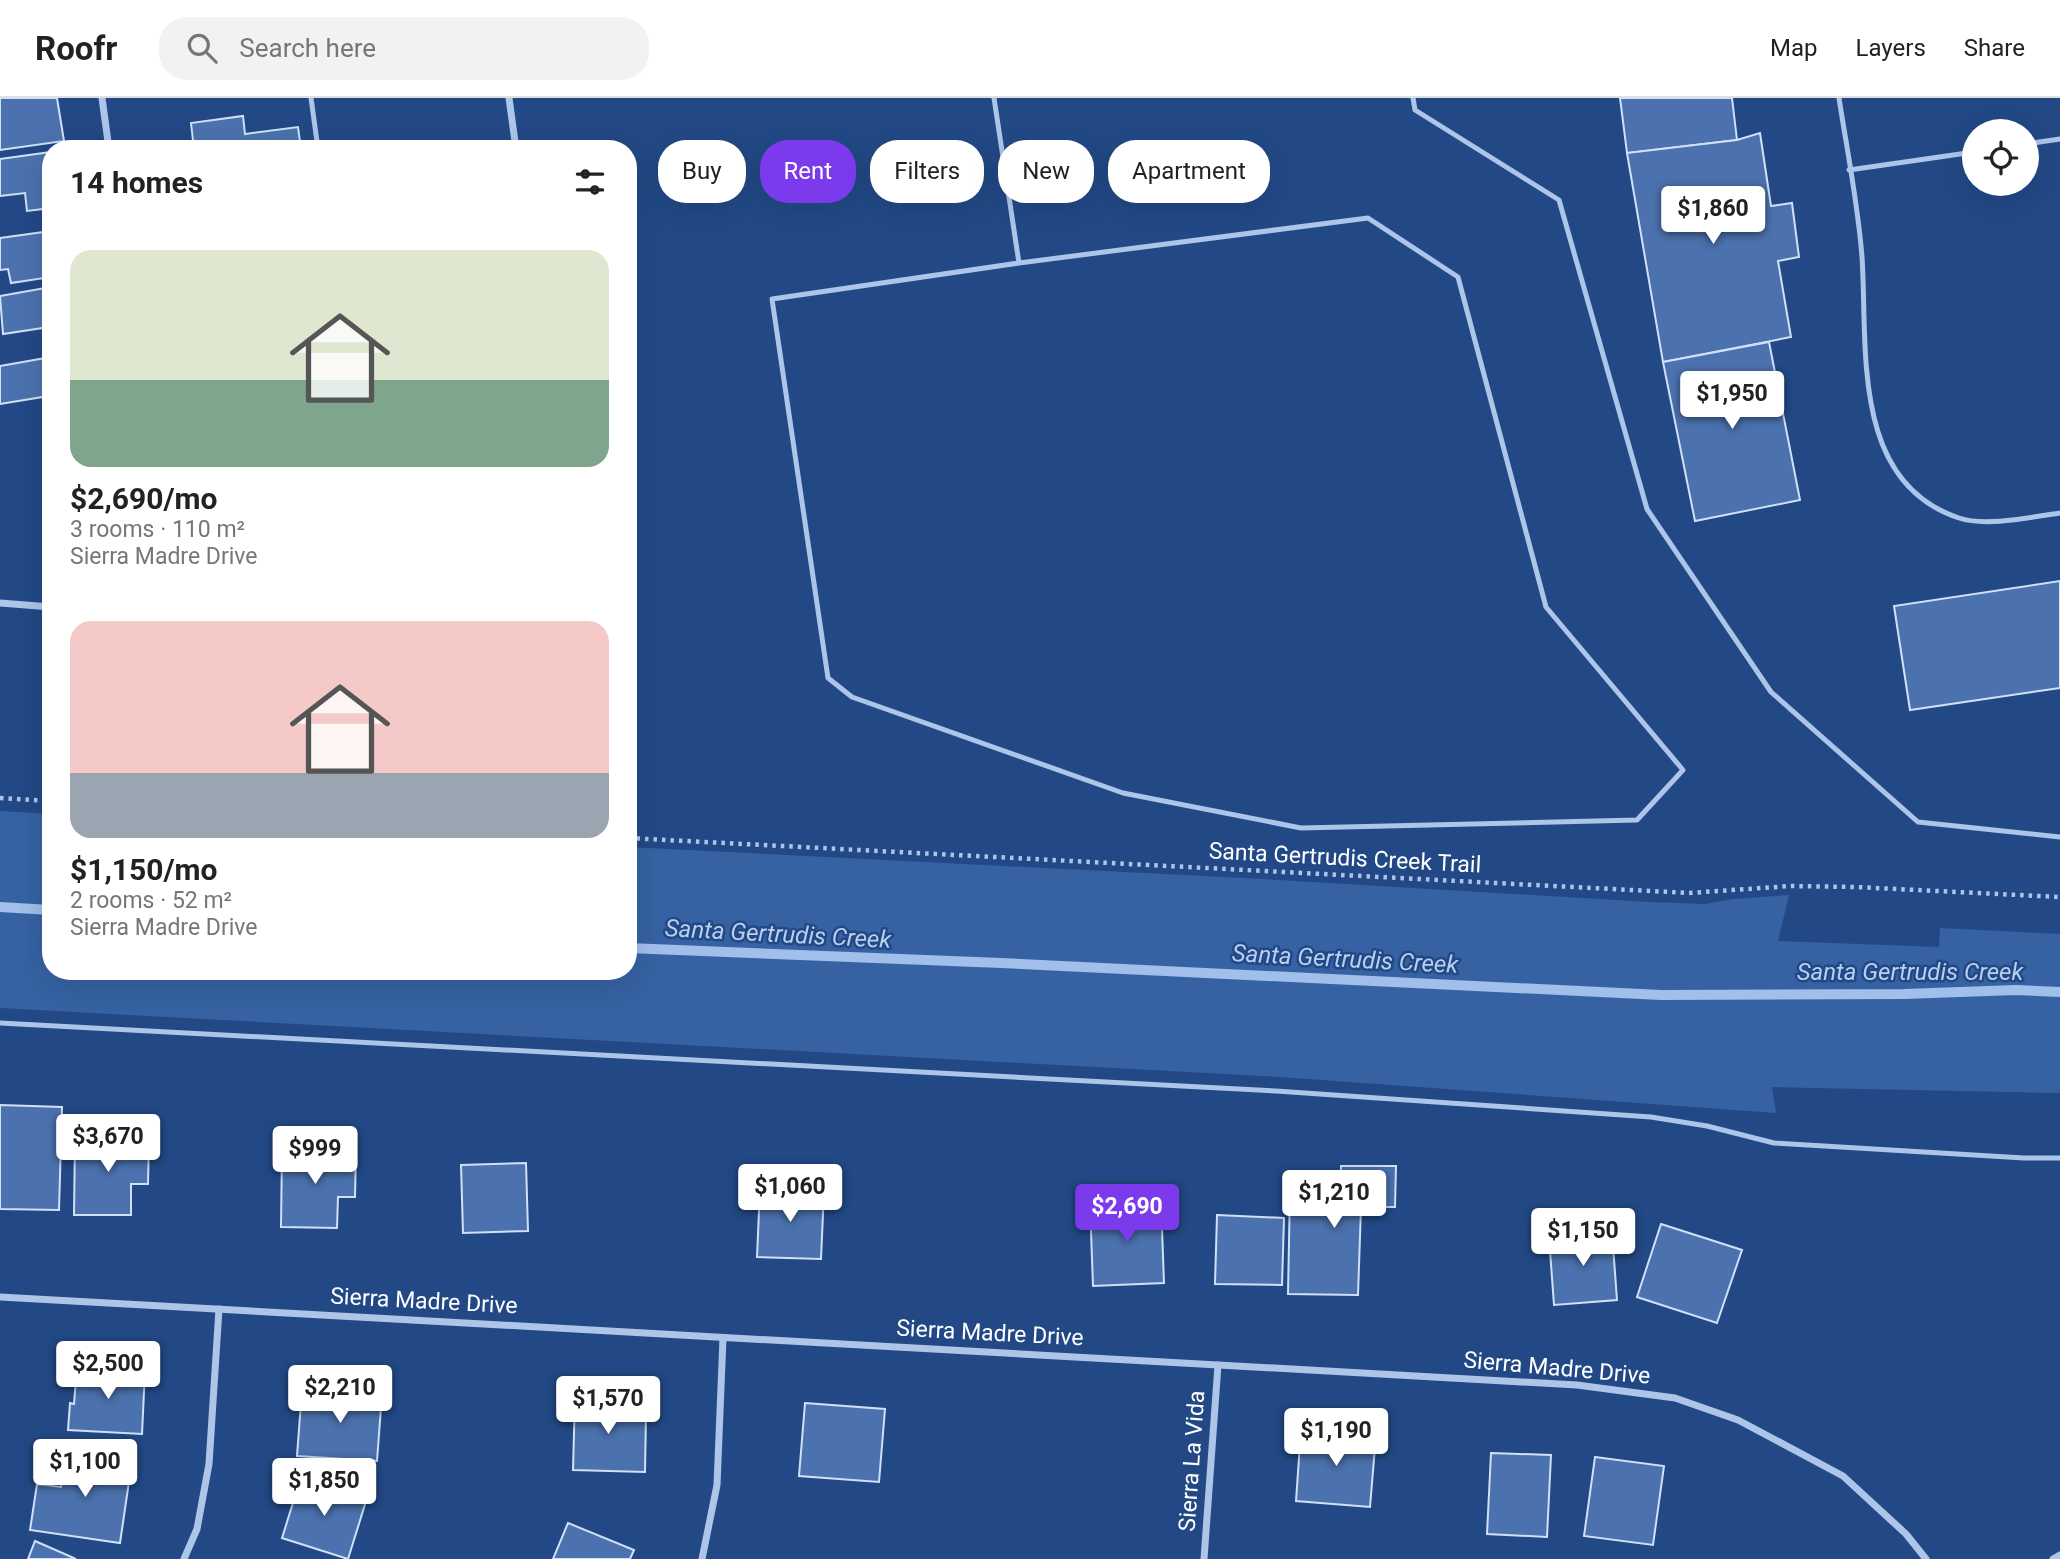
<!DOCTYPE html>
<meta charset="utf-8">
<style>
body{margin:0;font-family:Roboto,sans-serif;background:#f2f2f2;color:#222;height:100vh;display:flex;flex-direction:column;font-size:26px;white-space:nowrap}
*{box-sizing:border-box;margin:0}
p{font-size:23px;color:#767676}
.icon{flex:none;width:38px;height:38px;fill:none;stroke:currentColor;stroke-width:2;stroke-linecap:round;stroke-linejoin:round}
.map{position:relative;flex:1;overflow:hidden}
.panel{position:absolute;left:42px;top:42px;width:595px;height:840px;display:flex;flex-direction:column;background:#fff;border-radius:28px;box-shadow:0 7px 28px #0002}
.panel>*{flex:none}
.hud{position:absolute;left:658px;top:42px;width:665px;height:63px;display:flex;gap:14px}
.controls{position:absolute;left:1962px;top:21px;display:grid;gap:14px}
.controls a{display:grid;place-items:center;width:77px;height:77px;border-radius:50%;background:#fff;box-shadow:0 7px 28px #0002;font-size:35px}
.price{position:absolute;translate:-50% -60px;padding:0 16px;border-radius:7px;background:#fff;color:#222;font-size:23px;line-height:46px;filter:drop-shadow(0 2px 4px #0008)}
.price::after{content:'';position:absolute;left:50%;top:42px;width:21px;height:16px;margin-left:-10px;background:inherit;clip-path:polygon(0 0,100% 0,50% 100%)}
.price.active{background:#7c3aed;color:#fff}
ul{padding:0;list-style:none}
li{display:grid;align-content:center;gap:14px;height:371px;padding:0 28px}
li span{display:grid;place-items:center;height:217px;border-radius:21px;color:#555}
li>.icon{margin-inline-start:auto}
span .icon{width:126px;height:126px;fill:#fffc;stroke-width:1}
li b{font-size:30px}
h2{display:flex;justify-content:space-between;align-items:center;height:84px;padding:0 28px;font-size:30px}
.pill{padding:0 24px;border-radius:28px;background:#fff;box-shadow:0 7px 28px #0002;font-size:24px;line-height:63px}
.pill.active{background:#7c3aed;color:#fff}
header{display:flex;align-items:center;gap:42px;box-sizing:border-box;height:98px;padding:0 35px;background:#fff;border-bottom:2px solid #e0e0e0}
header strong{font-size:33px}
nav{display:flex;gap:38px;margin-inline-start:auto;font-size:24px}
.search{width:490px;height:63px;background:#f2f2f2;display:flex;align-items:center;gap:18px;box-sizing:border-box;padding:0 24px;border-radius:28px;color:#767676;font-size:26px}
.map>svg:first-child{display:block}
</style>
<header>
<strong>Roofr</strong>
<div class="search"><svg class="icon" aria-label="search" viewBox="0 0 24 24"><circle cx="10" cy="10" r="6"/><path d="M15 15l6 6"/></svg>Search here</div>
<nav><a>Map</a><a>Layers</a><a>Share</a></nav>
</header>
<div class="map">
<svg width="2060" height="1461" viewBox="0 0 2060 1461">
<rect width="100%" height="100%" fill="#224986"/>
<polygon fill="#3662a3" points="0,713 51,716 51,873 628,873 628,749 1263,781 1650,804 1705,806 1733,801 1789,797 1778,843 1939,849 1940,830 2060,836 2060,995 1772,989 1776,1015 1280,979 0,910"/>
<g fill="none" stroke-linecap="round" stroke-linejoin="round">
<g stroke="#a0bfea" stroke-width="10">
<polyline points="0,809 51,812"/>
<polyline points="628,850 1001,865 1661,897 1904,896 2016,892 2060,894"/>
</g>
</g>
<g fill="#4b72ae" stroke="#d0e0f7" stroke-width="2">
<polygon points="0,0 57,0 64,43 0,52"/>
<polygon points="1620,0 1732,0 1737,42 1627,55"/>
<polygon points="243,18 245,36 298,29 301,51 194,51 191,25"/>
<polygon points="1760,35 1771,108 1792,105 1799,159 1778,163 1791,239 1663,264 1627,55 1737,42"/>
<polygon points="51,54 51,110 27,113 25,95 0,98 0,61"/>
<polygon points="51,133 51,179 11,185 8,171 0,172 0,140"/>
<polygon points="51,189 51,245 46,246 43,230 3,236 0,198"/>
<polygon points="1769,244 1800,402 1695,423 1663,264"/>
<polygon points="51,259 51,314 49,298 0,306 0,268"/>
<polygon points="2060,483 2060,590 1910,612 1894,508"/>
<polygon points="0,1007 62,1009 59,1112 0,1111"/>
<polygon points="75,1039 149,1040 148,1086 131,1086 131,1117 74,1117"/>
<polygon points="282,1051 356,1053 355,1099 338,1099 337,1130 281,1129"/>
<polygon points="526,1065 528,1133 463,1135 461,1067"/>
<polygon points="1341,1068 1396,1068 1395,1109 1361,1109 1358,1197 1288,1196 1290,1091 1340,1092"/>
<polygon points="760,1090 824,1093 821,1161 757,1159"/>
<polygon points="1161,1103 1164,1185 1093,1188 1090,1106"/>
<polygon points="1217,1117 1284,1120 1282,1187 1215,1186"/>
<polygon points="1661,1126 1742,1152 1717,1225 1637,1199"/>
<polygon points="1612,1134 1617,1202 1554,1207 1549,1139"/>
<polygon points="77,1269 145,1272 142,1336 68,1332 70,1305 74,1306"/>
<polygon points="302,1291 382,1296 377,1363 297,1358"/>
<polygon points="575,1298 626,1299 625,1316 646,1316 645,1374 573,1372"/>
<polygon points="805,1305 885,1311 879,1384 799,1378"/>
<polygon points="1301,1331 1376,1337 1370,1409 1296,1403"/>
<polygon points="67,1353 132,1363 120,1445 30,1432 37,1386 61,1389"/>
<polygon points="1491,1355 1551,1357 1547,1439 1487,1436"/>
<polygon points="1595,1359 1664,1368 1653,1447 1584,1438"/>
<polygon points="301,1379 367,1400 348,1461 282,1440"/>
<polygon points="568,1425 634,1452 630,1461 553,1461"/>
<polygon points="35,1443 76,1461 28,1461"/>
</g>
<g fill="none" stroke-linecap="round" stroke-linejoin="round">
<g stroke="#acc5e9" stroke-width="4.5" stroke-dasharray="3.5 5" stroke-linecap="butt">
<polyline points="0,700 51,703"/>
<polyline points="628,740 1689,795 1791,788 1856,789 2060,799"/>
</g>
<g stroke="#acc5e9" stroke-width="5">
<polyline points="311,0 318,51"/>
<polyline points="994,0 1019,165 1368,120 1458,179 1546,509 1683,672 1637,722 1301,730 1123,695 852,599 828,580 772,201 1019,165"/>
<polyline points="1413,0 1415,12 1559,102 1647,411 1771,594 1918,724 2060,739"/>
<path d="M1839,0C1847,52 1858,106 1862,159C1868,249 1850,384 1959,420C1986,429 2032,419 2060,415"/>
<polyline points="2026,46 2060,41"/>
<polyline points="1849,72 1974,54"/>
<polyline points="0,925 1276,993 1651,1019 1707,1028 1774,1045 2024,1060 2060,1060"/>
</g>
<g stroke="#acc5e9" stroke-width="7">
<polyline points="102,0 109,51"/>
<polyline points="509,0 516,51"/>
<polyline points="0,505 51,509"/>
<polyline points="0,1199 1577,1287 1675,1300 1738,1322 1843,1378 1906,1436 1926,1461"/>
<polyline points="184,1461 197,1431 209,1366 219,1211"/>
<polyline points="702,1461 717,1387 723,1240"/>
<polyline points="1204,1461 1218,1267"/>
<polyline points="2053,1461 2060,1457"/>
</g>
</g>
<g text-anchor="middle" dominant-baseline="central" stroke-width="5" stroke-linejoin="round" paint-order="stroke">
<g font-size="23" fill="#fff" stroke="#224986">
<text transform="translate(1345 760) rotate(3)">Santa Gertrudis Creek Trail</text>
<text transform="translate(424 1203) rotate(3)">Sierra Madre Drive</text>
<text transform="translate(990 1235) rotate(3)">Sierra Madre Drive</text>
<text transform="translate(1557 1270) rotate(5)">Sierra Madre Drive</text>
<text transform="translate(1192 1363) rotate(-86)">Sierra La Vida</text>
</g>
<g font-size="24" font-style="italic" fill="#b8cff0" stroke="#224986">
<text transform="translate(778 836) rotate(3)">Santa Gertrudis Creek</text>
<text transform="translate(1345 861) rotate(3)">Santa Gertrudis Creek</text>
<text x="1910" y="874">Santa Gertrudis Creek</text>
</g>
</g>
</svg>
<div class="controls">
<a><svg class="icon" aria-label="locate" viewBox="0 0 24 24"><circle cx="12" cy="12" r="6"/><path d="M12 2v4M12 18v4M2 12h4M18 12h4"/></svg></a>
</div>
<b class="price" style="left:1713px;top:148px">$1,860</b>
<b class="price" style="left:1732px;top:333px">$1,950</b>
<b class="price" style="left:108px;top:1076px">$3,670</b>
<b class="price" style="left:315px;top:1088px">$999</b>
<b class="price" style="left:790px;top:1126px">$1,060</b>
<b class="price" style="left:1334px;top:1132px">$1,210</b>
<b class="price active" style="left:1127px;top:1146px">$2,690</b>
<b class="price" style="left:1583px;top:1170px">$1,150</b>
<b class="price" style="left:108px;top:1303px">$2,500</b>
<b class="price" style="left:340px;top:1327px">$2,210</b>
<b class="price" style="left:608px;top:1338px">$1,570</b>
<b class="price" style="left:1336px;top:1370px">$1,190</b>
<b class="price" style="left:85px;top:1401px">$1,100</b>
<b class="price" style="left:324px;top:1420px">$1,850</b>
<div class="hud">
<a class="pill">Buy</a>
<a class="pill active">Rent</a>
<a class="pill">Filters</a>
<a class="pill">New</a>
<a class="pill">Apartment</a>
</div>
<section class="panel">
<h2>14 homes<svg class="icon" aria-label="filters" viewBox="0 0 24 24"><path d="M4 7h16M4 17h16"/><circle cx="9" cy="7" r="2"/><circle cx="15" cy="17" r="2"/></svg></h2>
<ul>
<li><span style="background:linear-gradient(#dfe7d0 60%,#7fa58c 0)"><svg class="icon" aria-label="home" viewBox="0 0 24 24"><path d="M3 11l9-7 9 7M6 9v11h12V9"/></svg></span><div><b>$2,690/mo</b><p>3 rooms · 110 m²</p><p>Sierra Madre Drive</p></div></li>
<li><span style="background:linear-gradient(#f6c9c9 70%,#9aa5b1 0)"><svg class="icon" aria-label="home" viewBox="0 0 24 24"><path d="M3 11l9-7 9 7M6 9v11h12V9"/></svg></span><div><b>$1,150/mo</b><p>2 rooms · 52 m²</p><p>Sierra Madre Drive</p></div></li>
</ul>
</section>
</div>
